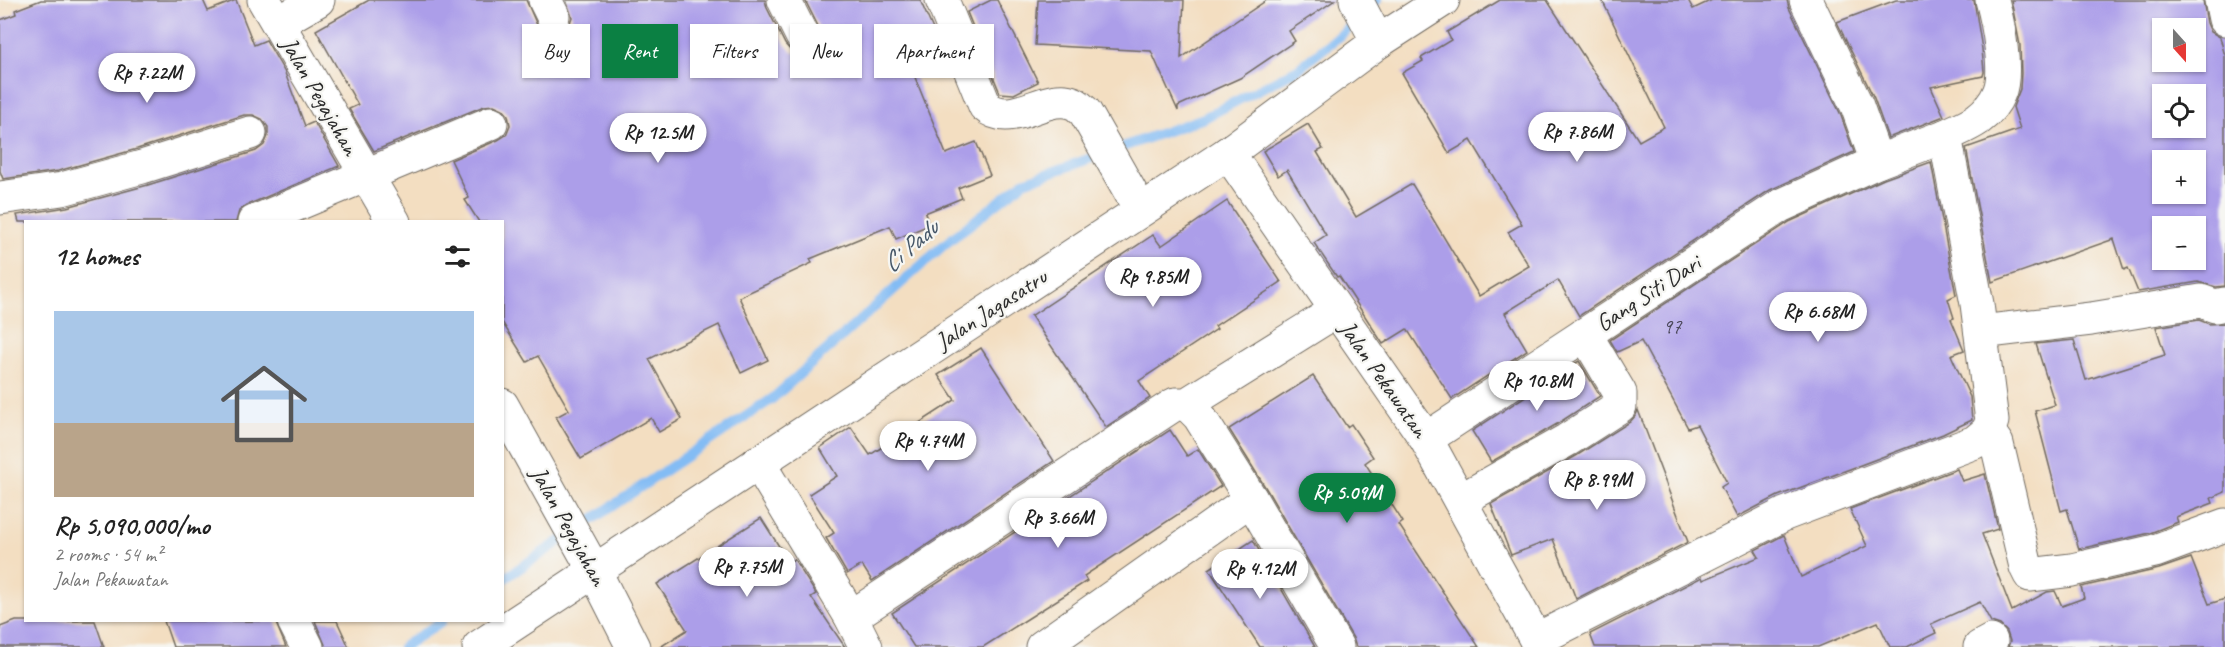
<!DOCTYPE html>
<meta charset="utf-8">
<style>
body{margin:0;font-family:Caveat,sans-serif;background:#f6f6f6;color:#222;height:100vh;display:flex;flex-direction:column;font-size:22px;white-space:nowrap}
*{box-sizing:border-box;margin:0}
p{font-size:20px;color:#767676}
.icon{flex:none;width:33px;height:33px;fill:none;stroke:currentColor;stroke-width:2;stroke-linecap:round;stroke-linejoin:round}
.map{position:relative;flex:1;overflow:hidden}
.side{position:absolute;left:24px;top:220px;width:480px;height:402px;display:flex;flex-direction:column;background:#fff;border-radius:0px;box-shadow:0 2px 4px #0004}
.side>*{flex:none}
.guide{position:absolute;left:522px;top:24px;width:570px;height:54px;display:flex;gap:12px}
.needle{width:39px;rotate:159deg}
.tools{position:absolute;left:2152px;top:18px;display:grid;gap:12px}
.tools a{display:grid;place-items:center;width:54px;height:54px;border-radius:0px;background:#fff;box-shadow:0 2px 4px #0004;font-size:30px}
.price{position:absolute;translate:-50% -51px;padding:0 14px;border-radius:21px;background:#fff;color:#222;font-size:20px;line-height:39px;filter:drop-shadow(0 2px 3px #0008)}
.price::after{content:'';position:absolute;left:50%;top:36px;width:18px;height:14px;margin-left:-9px;background:inherit;clip-path:polygon(0 0,100% 0,50% 100%)}
.price.active{background:#0b8043;color:#fff}
ul{padding:0;list-style:none}
li{display:grid;align-content:center;gap:12px;height:318px;padding:0 30px}
li+li{border-top:2px solid #e0e0e0}
li span{display:grid;place-items:center;height:186px;border-radius:0px;color:#555}
li>.icon{margin-inline-start:auto}
span .icon{width:108px;height:108px;fill:#fffc;stroke-width:1}
li b{font-size:26px}
h2{display:flex;justify-content:space-between;align-items:center;height:72px;padding:0 30px;font-size:26px}
.chip{padding:0 21px;border-radius:0px;background:#fff;box-shadow:0 2px 4px #0004;font-size:21px;line-height:54px}
.chip.active{background:#0b8043;color:#fff}
.map>svg:first-child{display:block}
</style>
<div class="map">
<svg width="2225" height="647" viewBox="0 0 2225 647">
<rect width="100%" height="100%" fill="#f6f6f2"/>
<filter id="ink" filterUnits="userSpaceOnUse"><feTurbulence type="fractalNoise" baseFrequency=".0167" numOctaves="2"/><feDisplacementMap in="SourceGraphic" scale="12" xChannelSelector="R" yChannelSelector="G"/><feConvolveMatrix kernelMatrix="1 2 1 2 8 2 1 2 1" color-interpolation-filters="sRGB"/></filter>
<filter id="wash" filterUnits="userSpaceOnUse"><feTurbulence type="fractalNoise" baseFrequency=".008" numOctaves="4" result="noise"/><feDisplacementMap in="SourceGraphic" scale="24" xChannelSelector="R" yChannelSelector="G"/><feGaussianBlur stdDeviation="1.35" result="paint"/><feColorMatrix in="noise" values="0 0 0 0 0 0 0 0 0 0 0 0 0 0 0 0 0 1.4 0 .05"/><feComposite in="paint" operator="in"/></filter>
<g filter="url(#wash)">
<rect width="100%" height="100%" fill="#f3dec1"/>
<g fill="none" stroke-linecap="round" stroke-linejoin="round">
<g stroke="#83bcf4" stroke-width="10">
<polyline points="502,580 772,399 945,244 1024,182 1204,118 1298,69 1343,33 1377,0"/>
<polyline points="403,647 442,621"/>
</g>
</g>
<g id="blocks">
<g fill="#ac9ee9" fill-rule="evenodd">
<polygon points="41,0 203,0 208,11 236,0 254,45 266,40 285,73 305,126 314,122 339,166 247,205 239,211 236,222 19,222 17,215 67,207 148,185 256,151 264,145 268,136 268,127 262,119 253,115 244,115 137,149 58,171 3,179 0,171 0,20 16,14 15,10"/>
<polygon points="369,0 526,0 537,25 543,32 552,35 562,32 569,26 572,17 566,0 765,0 767,8 785,44 792,52 801,55 810,53 817,47 821,37 819,28 805,0 920,0 943,52 910,65 946,154 976,142 990,175 958,188 962,198 925,213 929,225 896,239 890,226 810,259 812,263 739,297 768,360 741,373 719,325 649,359 682,419 659,432 651,418 581,459 556,417 569,410 538,356 527,362 502,322 502,222 479,222 465,200 469,198 451,160 498,140 506,135 510,125 508,115 503,109 494,105 484,106 374,151 349,109 358,105 316,30"/>
<polygon points="991,0 997,0 1038,82 1014,94 1000,93 967,12"/>
<polygon points="1038,0 1184,0 1181,58 1267,0 1335,0 1289,31 1295,41 1240,78 1178,106 1178,111 1151,51 1035,45"/>
<polygon points="1500,0 1547,0 1639,141 1664,127 1602,0 1688,0 1693,9 1712,0 1787,0 1789,8 1840,113 1854,152 1770,190 1579,316 1558,280 1505,313 1527,350 1452,399 1407,329 1383,344 1339,276 1337,277 1314,243 1326,235 1287,170 1278,176 1263,151 1308,124 1323,149 1317,152 1356,217 1412,184 1479,296 1529,266 1508,232 1522,224 1471,140 1449,153 1402,73 1423,61 1421,58 1451,40 1447,32"/>
<polygon points="1896,0 1974,0 1982,49 1984,72 1983,76 1931,87 1944,116 1888,138 1874,98 1837,22"/>
<path d="M2011,0H2203L2207,23L2211,32L2220,37L2225,56V286L2216,287L2198,282L2138,292L2128,268L2124,270L2114,239L1992,282L1966,148L2020,129L2013,107L2020,89L2021,73L2020,45ZM2163,28H2196V62H2163ZM2163,94H2196V128H2163ZM2163,160H2196V194H2163ZM2163,226H2196V260H2163Z"/>
<polygon points="1931,162 1956,295 1948,299 1954,318 1951,319 1964,350 1951,355 1970,397 1972,420 1943,434 1778,496 1737,517 1721,487 1727,483 1697,425 1688,428 1641,341 1617,352 1610,340 1789,222 1884,179"/>
<polygon points="1227,201 1281,282 1215,326 1217,329 1139,381 1150,398 1106,427 1031,316 1153,235 1161,246"/>
<polygon points="2199,320 2209,324 2225,323 2225,492 2211,498 2213,503 2176,517 2178,522 2150,533 2079,549 2067,509 2061,511 2035,411 2055,405 2036,344 2074,340 2086,380 2165,355 2156,327"/>
<polygon points="981,348 1054,461 872,581 862,565 847,574 826,538 834,533 809,494 837,476 820,448 851,427 870,455 955,400 938,375"/>
<polygon points="1579,361 1600,396 1557,424 1491,462 1472,431"/>
<polygon points="1313,376 1347,427 1351,424 1373,457 1365,463 1403,522 1399,525 1479,647 1356,647 1353,638 1267,490 1229,429"/>
<polygon points="1638,410 1688,542 1576,599 1553,539 1511,555 1491,504 1576,456 1630,422 1636,415"/>
<polygon points="1170,430 1187,456 1198,449 1221,486 1084,576 1087,581 983,647 914,647 892,613"/>
<polygon points="1957,469 1962,481 1985,474 1998,529 1982,534 2012,611 2047,592 2055,591 2062,606 2084,598 2081,587 2159,569 2191,558 2209,604 2225,599 2225,647 2008,647 2010,641 2007,632 2000,625 1991,622 1980,602 1931,624 1936,633 1907,647 1890,647 1878,622 1818,647 1595,647 1590,634 1702,577 1703,580 1759,557 1755,550 1784,535 1801,577 1867,546 1850,509"/>
<polygon points="761,518 789,562 794,559 816,594 811,597 845,647 660,647 687,630 657,584"/>
<polygon points="1253,540 1315,647 1260,647 1209,569"/>
<polygon points="16,621 95,621 104,647 0,647 0,627"/>
<polygon points="164,621 275,621 286,647 173,647"/>
<polygon points="315,621 337,621 349,647 326,647"/>
</g>
</g>
</g>
<g filter="url(#ink)">
<use href="#blocks" fill-opacity="0" stroke="#716a60" stroke-width="1.5"/>
<g fill="none" stroke-linecap="round" stroke-linejoin="round">
<defs>
<g id="minor">
<polyline points="264,0 394,222"/>
<polyline points="545,0 553,16"/>
<polyline points="784,0 802,36"/>
<path d="M942,0L985,106C1012,130 1047,91 1073,103C1077,104 1081,109 1085,112L1140,209"/>
<polyline points="1356,0 1378,42"/>
<polyline points="1806,0 1857,106 1877,162"/>
<polyline points="2221,0 2225,19"/>
<polyline points="278,23 318,0"/>
<polyline points="1228,153 1426,439 1540,647"/>
<polyline points="0,198 62,189 142,167 250,133"/>
<polyline points="254,222 491,123"/>
<polyline points="1981,332 2091,319 2201,301 2215,306 2225,304"/>
<polyline points="1187,404 1199,416 1251,499 1337,647"/>
<polyline points="502,405 594,570 633,647"/>
<polyline points="1988,431 1997,444 2026,567 2030,575 2072,570 2155,551 2225,525"/>
<polyline points="1426,439 1780,206 1877,162 1945,136"/>
<polyline points="758,462 851,617 866,647"/>
<polyline points="1461,500 1567,440 1620,406 1620,393 1585,334"/>
<polyline points="851,617 1175,404 1187,404 1336,311"/>
<polyline points="294,621 307,647"/>
<path d="M1536,640L1785,514L1975,442L1988,431L1992,421L1977,304L1945,136C1955,131 1968,126 1978,119C1986,113 1995,103 1999,93C2008,73 1998,22 1992,0"/>
<polyline points="479,647 1228,153 1378,42 1443,0"/>
<polyline points="1042,647 1251,499"/>
<polyline points="1980,647 1991,641"/>
</g>
</defs>
<use href="#minor" stroke="#716a60" stroke-width="35"/>
<use href="#minor" stroke="#fff" stroke-width="33"/>
</g>
</g>
<g text-anchor="middle" dominant-baseline="central" stroke-width="4.5" stroke-linejoin="round" paint-order="stroke">
<g font-size="21" fill="#4b485a">
<text x="1672" y="326">97</text>
</g>
<g font-size="24" fill="#2b2b2b" stroke="#f6f6f2">
<text transform="translate(320 96) rotate(60)">Jalan Pegajahan</text>
<text transform="translate(1648 293) rotate(-33)">Gang Siti Dari</text>
<text transform="translate(991 309) rotate(-33)">Jalan Jagasatru</text>
<text transform="translate(1384 379) rotate(55)">Jalan Pekawatan</text>
<text transform="translate(569 526) rotate(61)">Jalan Pegajahan</text>
</g>
<g font-size="26" font-style="italic" fill="#455667" stroke="#f6f6f2">
<text transform="translate(910 246) rotate(-41)">Ci Padu</text>
</g>
</g>
</svg>
<div class="tools">
<a><svg class="needle" viewBox="-14 -14 28 28"><path d="M0-13l5 13h-10z" fill="#e53935"/><path d="M0 13l5-13h-10z" fill="#767676"/></svg></a>
<a><svg class="icon" aria-label="locate" viewBox="0 0 24 24"><circle cx="12" cy="12" r="6"/><path d="M12 2v4M12 18v4M2 12h4M18 12h4"/></svg></a>
<a>+</a>
<a>−</a>
</div>
<b class="price" style="left:147px;top:104px">Rp 7.22M</b>
<b class="price" style="left:1577px;top:163px">Rp 7.86M</b>
<b class="price" style="left:658px;top:164px">Rp 12.5M</b>
<b class="price" style="left:1153px;top:308px">Rp 9.85M</b>
<b class="price" style="left:1818px;top:343px">Rp 6.68M</b>
<b class="price" style="left:1537px;top:412px">Rp 10.8M</b>
<b class="price" style="left:928px;top:472px">Rp 4.74M</b>
<b class="price" style="left:1597px;top:511px">Rp 8.99M</b>
<b class="price active" style="left:1347px;top:524px">Rp 5.09M</b>
<b class="price" style="left:1058px;top:549px">Rp 3.66M</b>
<b class="price" style="left:747px;top:598px">Rp 7.75M</b>
<b class="price" style="left:1260px;top:600px">Rp 4.12M</b>
<div class="guide">
<a class="chip">Buy</a>
<a class="chip active">Rent</a>
<a class="chip">Filters</a>
<a class="chip">New</a>
<a class="chip">Apartment</a>
</div>
<section class="side">
<h2>12 homes<svg class="icon" aria-label="filters" viewBox="0 0 24 24"><path d="M4 7h16M4 17h16"/><circle cx="9" cy="7" r="2"/><circle cx="15" cy="17" r="2"/></svg></h2>
<ul>
<li><span style="background:linear-gradient(#a9c7e8 60%,#b9a48a 0)"><svg class="icon" aria-label="home" viewBox="0 0 24 24"><path d="M3 11l9-7 9 7M6 9v11h12V9"/></svg></span><div><b>Rp 5,090,000/mo</b><p>2 rooms · 54 m²</p><p>Jalan Pekawatan</p></div></li>
</ul>
</section>
</div>
